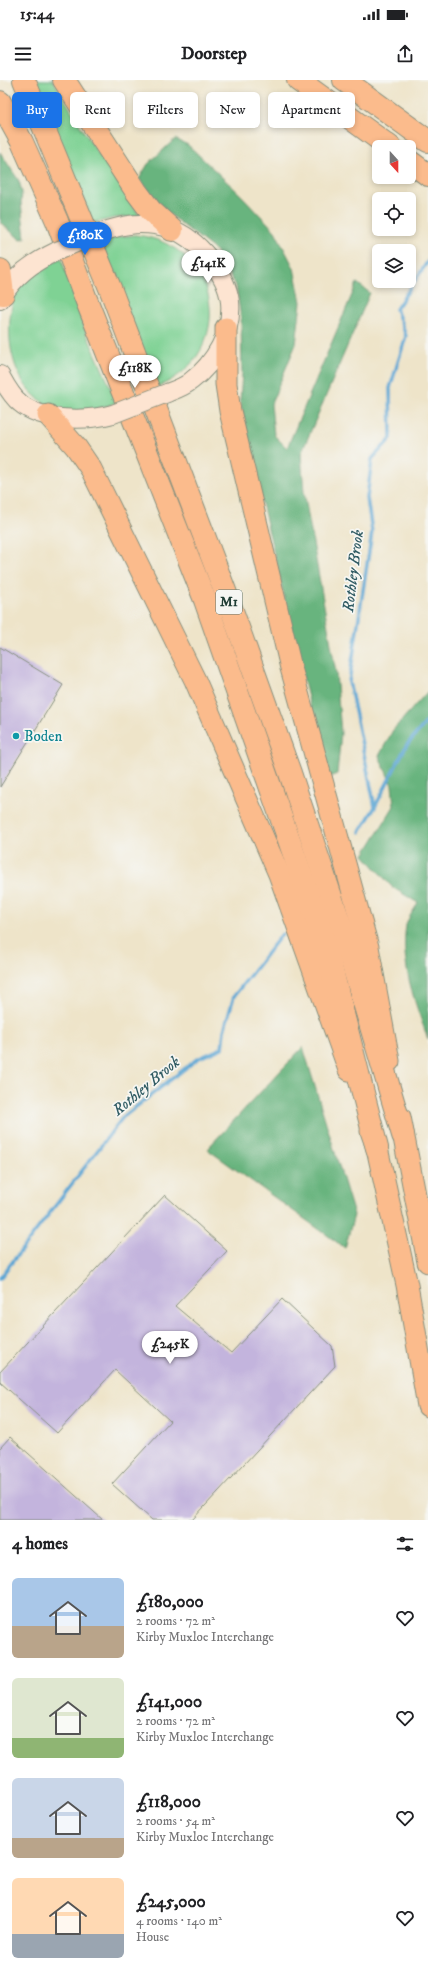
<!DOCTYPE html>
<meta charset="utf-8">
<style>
body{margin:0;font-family:"IM FELL DW Pica",serif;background:#f2f2f2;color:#202124;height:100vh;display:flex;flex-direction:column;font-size:15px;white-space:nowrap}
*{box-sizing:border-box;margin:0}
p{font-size:13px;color:#757577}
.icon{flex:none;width:22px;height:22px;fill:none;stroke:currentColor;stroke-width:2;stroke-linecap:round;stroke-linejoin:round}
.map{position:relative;height:1440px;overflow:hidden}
.drawer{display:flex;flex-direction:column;background:#fff;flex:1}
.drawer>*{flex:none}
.guide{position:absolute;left:12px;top:12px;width:404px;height:36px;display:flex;gap:8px}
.needle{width:26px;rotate:159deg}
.buttons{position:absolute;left:372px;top:60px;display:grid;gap:8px}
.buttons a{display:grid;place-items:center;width:44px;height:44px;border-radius:6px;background:#fff;box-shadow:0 2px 6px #0003;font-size:20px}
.price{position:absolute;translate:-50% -34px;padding:0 9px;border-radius:14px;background:#fff;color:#222;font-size:13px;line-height:26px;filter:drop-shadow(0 1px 2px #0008)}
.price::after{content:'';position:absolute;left:50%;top:24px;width:12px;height:9px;margin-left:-6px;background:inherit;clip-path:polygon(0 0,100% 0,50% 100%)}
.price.selected{background:#1a73e8;color:#fff}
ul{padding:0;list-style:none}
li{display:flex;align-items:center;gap:12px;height:100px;padding:0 12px}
li span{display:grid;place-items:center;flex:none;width:112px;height:80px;border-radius:6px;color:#555}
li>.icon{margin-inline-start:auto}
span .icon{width:48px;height:48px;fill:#fffc;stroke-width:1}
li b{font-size:17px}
h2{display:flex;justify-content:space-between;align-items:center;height:48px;padding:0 12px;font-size:17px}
.chip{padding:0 14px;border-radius:6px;background:#fff;box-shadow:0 2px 6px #0003;font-size:14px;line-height:36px}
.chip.selected{background:#1a73e8;color:#fff}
.status{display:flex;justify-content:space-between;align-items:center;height:28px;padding:0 20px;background:#fff;direction:ltr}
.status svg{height:11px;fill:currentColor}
header{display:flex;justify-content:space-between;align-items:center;height:52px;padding:0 12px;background:#fff;font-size:18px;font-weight:700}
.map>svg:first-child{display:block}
</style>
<div class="status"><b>15:44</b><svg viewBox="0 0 49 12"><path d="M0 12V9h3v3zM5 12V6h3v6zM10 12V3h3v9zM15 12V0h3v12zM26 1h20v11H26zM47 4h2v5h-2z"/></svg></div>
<header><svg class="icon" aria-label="menu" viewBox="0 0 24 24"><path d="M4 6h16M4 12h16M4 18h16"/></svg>Doorstep<svg class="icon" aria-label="share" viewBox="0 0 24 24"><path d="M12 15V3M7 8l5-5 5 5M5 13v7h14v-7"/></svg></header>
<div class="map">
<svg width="428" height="1440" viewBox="0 0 428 1440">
<rect width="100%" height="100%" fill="#f6f6f2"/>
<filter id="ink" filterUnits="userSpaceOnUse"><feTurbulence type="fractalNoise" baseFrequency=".025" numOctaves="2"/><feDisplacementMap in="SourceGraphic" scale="8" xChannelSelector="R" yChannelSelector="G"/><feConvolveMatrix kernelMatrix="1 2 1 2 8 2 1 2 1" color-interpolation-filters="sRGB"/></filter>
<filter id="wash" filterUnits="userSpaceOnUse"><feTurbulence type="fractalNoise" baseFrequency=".012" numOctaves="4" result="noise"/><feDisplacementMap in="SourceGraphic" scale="16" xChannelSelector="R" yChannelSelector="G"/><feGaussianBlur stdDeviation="0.9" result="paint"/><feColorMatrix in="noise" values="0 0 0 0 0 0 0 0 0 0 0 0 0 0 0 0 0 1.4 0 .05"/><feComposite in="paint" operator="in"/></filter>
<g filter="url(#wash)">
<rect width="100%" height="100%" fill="#eee4c9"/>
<g fill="#7fd294" stroke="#4f8864">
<polygon points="34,0 53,0 84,52 140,136 114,138 93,143"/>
<path d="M135,155C222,164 239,274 157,307L101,162L112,158Z"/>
<path d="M61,178L86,253L117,322C101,329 80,334 61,330C11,317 0,252 17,209C29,194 44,187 61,178Z"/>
</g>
<g fill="#67b47e" stroke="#437859">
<polygon points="175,59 188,65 242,116 275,151 294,188 301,222 296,264 271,324 274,355 287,368 357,203 370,213 301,374 304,412 336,593 341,653 337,694 327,698 261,419 240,321 242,294 241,238 236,206 215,170 169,134 139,99 148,84"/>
<polygon points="0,72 19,101 22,112 21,123 25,158 20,159 2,144 0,138"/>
<path d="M428,611V959C415,923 400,884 406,845C408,838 414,830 418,823L392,807L364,775L394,726L392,705L379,676L393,650Z"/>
<polygon points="303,967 354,1135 345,1168 207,1069"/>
</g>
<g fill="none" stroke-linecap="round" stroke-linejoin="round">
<g stroke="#5ca6d4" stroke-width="3.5">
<polyline points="375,727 406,666 428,640"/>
<polyline points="360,752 375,727 349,602 372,452 367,418 372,379 391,358 390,308 406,256 396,229 428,181"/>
<polyline points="0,1198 123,1037 197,979 222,968 224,951 234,916 282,854"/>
</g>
</g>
<g id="blocks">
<g fill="#c3b4dd">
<polygon points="0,567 63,605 0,707"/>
<polygon points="165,1115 227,1171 175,1226 231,1273 282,1219 332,1266 335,1286 192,1440 152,1440 112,1404 170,1341 115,1290 57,1353 0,1302 0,1292"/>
<polygon points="10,1357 103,1440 0,1440 0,1368"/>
</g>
</g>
</g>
<g filter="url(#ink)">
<use href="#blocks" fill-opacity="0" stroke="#86907e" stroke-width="1"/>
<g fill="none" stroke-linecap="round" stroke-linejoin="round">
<defs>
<g id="secondary">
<path d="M102,152C111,149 120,146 129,145C142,143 158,145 171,149C197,158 227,194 230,222C233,252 214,284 191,301C184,307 175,310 167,313"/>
<path d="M0,220C14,196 32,183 57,171"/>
<path d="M0,295C5,304 11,316 20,323C42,342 87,341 113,334"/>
</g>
<g id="trunk">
<polyline points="226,248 226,304 230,331 291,588 368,867 389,981"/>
<polyline points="48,335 76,367 91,389 195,600 279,794 349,990"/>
<polyline points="400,1037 428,1182"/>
<polyline points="371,1051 377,1068 407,1205 428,1326"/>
</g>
<g id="motorway">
<polyline points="24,0 110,208 225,511 290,693 347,865 403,1055"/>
<polyline points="64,0 136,111 151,131 172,150"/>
<polyline points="298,0 390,67"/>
<polyline points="344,0 428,61"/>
<polyline points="0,22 22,62 57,141 86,219 205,520 325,863 377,1068"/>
<polyline points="409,81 428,95"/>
<polyline points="0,190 3,214"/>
</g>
</defs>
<use href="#secondary" stroke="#86907e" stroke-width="20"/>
<use href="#trunk" stroke="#86907e" stroke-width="23"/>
<use href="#motorway" stroke="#86907e" stroke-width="24"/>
<use href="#secondary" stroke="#fde4d1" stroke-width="18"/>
<use href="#trunk" stroke="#fbbb8c" stroke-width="21"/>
<use href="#motorway" stroke="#fbbb8c" stroke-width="22"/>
<defs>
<g id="secondary-bridge">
<polyline points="57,171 102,152"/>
<polyline points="113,334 167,313"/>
</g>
</defs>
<use href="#secondary-bridge" stroke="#86907e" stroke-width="20" stroke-linecap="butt"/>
<use href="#secondary-bridge" stroke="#fde4d1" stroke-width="18"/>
</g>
</g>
<circle fill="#0f9aa8" stroke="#f6f6f2" stroke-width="1.5" cx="16" cy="656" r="4"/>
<g text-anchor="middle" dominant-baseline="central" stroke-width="3.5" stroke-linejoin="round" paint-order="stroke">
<rect fill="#f6f6f2" stroke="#60746d" stroke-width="1" x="216" y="510" width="26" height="24" rx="3"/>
<g font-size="14" font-weight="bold" fill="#1f3d34">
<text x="229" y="522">M1</text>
</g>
<g font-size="15" fill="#0d838f" stroke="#f6f6f2" text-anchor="start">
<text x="24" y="656">Boden</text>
</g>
<g font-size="16" font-style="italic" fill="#315c64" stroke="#f6f6f2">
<text transform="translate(353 491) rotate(-83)">Rothley Brook</text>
<text transform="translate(146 1006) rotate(-40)">Rothley Brook</text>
</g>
</g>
</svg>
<div class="buttons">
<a><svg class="needle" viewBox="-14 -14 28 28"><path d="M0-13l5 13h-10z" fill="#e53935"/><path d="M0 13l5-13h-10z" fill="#757577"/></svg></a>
<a><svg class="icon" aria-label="locate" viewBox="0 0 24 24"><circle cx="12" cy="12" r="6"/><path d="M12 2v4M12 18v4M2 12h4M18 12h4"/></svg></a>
<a><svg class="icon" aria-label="layers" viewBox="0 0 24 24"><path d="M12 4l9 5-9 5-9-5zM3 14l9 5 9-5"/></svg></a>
</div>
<b class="price selected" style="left:85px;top:176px">£180K</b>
<b class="price" style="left:208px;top:204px">£141K</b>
<b class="price" style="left:135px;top:309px">£118K</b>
<b class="price" style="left:170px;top:1285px">£245K</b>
<div class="guide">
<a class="chip selected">Buy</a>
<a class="chip">Rent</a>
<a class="chip">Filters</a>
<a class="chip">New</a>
<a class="chip">Apartment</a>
</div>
</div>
<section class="drawer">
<h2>4 homes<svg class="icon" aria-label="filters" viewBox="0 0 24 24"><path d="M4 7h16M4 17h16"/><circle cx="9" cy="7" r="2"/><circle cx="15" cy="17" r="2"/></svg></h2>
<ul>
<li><span style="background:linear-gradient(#a9c7e8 60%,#b9a48a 0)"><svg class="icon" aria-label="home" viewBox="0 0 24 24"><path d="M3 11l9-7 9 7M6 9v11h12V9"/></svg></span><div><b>£180,000</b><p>2 rooms · 72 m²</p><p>Kirby Muxloe Interchange</p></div><svg class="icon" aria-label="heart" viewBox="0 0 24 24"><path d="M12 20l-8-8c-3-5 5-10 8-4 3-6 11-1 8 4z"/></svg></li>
<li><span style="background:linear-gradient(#dfe7d0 75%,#8fb573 0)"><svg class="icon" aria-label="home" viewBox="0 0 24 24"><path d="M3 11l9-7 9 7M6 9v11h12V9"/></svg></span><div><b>£141,000</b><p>2 rooms · 72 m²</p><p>Kirby Muxloe Interchange</p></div><svg class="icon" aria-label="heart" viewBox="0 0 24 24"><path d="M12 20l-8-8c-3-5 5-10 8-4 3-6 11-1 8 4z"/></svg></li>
<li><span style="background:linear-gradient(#c9d6e8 75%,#b9a48a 0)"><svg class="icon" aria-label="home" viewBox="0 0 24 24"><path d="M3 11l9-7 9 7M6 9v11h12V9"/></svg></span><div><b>£118,000</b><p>2 rooms · 54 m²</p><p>Kirby Muxloe Interchange</p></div><svg class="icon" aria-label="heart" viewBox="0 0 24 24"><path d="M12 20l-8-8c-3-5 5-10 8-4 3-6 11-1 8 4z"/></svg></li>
<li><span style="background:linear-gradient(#ffd9b3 70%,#9aa5b1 0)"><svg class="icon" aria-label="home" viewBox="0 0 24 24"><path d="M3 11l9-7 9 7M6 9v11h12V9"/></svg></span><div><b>£245,000</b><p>4 rooms · 140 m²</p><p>House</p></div><svg class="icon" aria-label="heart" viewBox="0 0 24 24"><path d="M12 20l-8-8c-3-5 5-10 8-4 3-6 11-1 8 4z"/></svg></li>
</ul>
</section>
